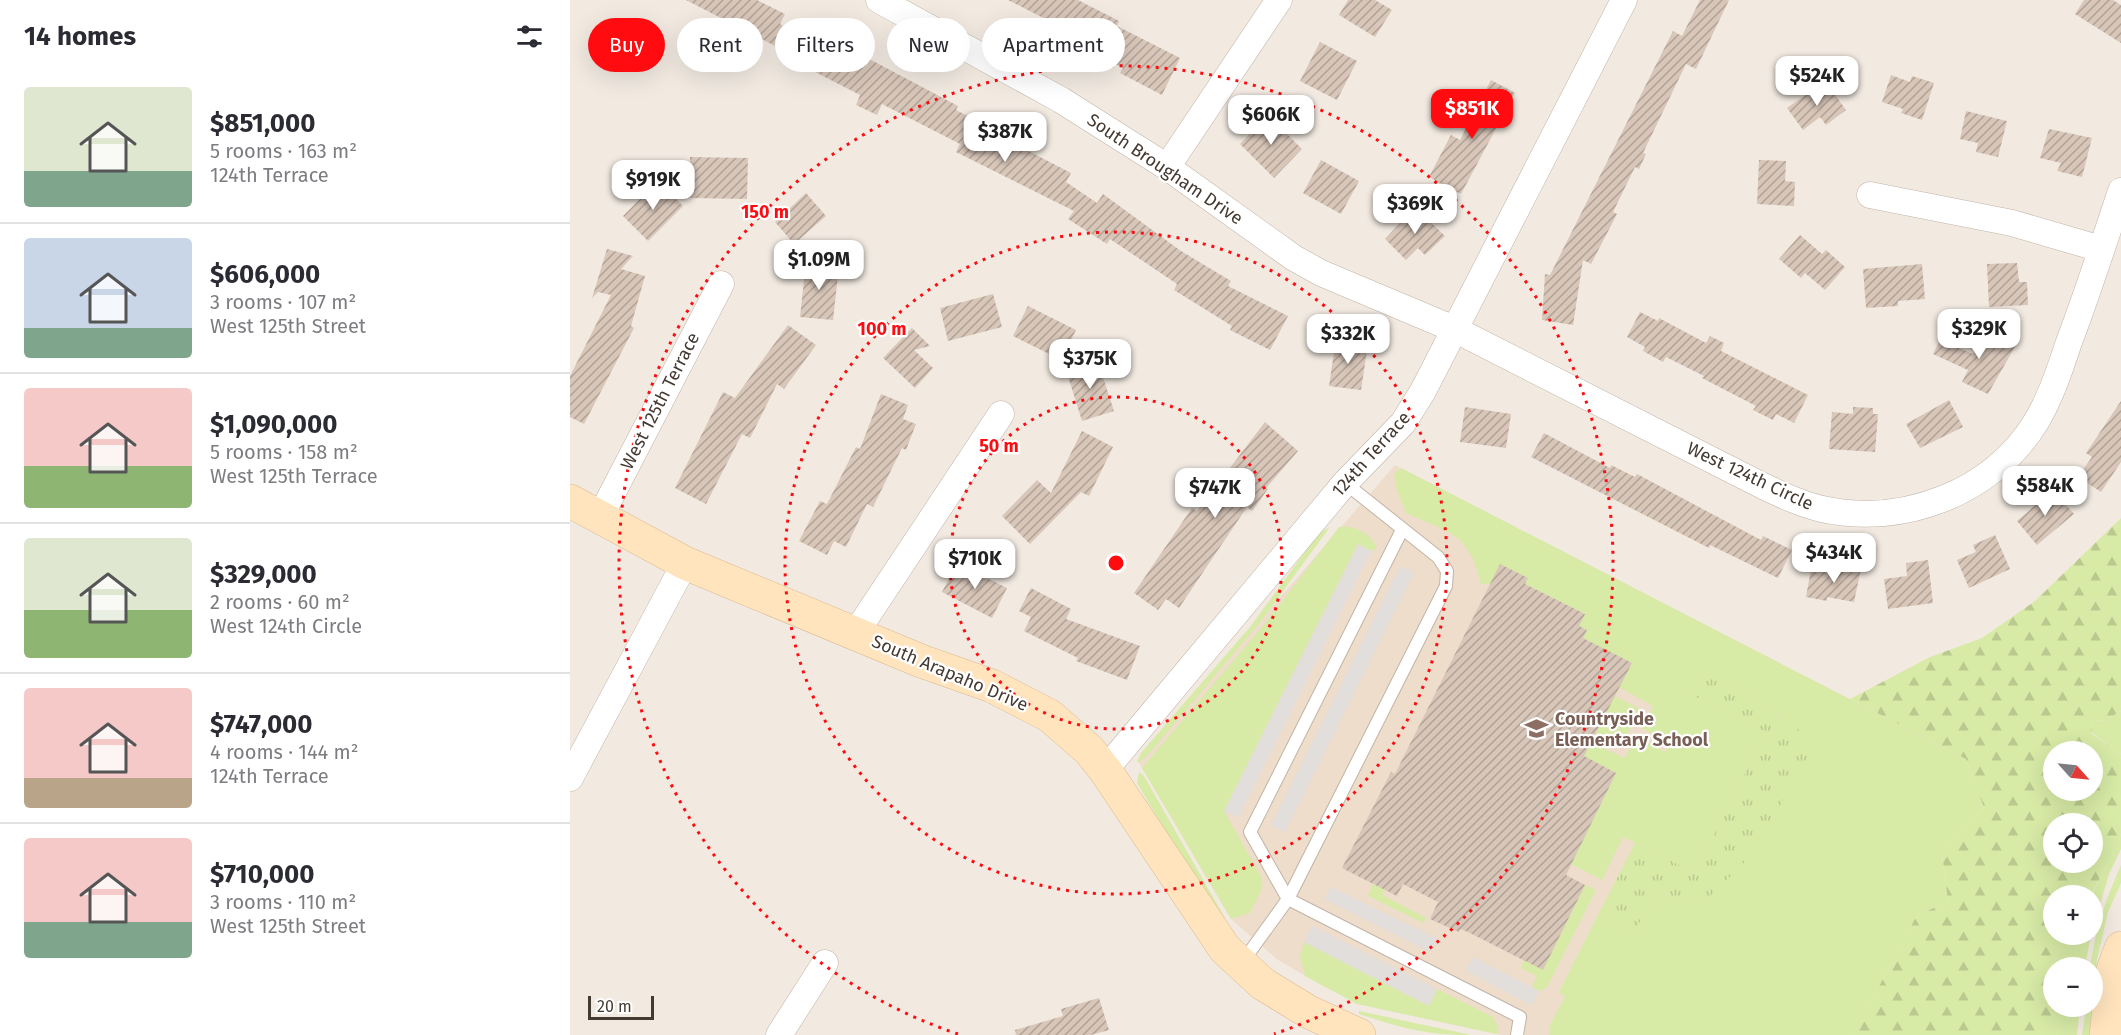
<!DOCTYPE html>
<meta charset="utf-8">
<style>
body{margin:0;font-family:"Fira Sans",sans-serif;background:#f2f2f3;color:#2b2b33;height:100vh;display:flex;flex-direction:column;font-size:22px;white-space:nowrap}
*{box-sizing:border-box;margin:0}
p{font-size:20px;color:#7c7c81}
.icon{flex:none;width:33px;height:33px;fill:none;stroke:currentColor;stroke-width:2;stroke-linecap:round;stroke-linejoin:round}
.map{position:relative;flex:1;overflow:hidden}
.drawer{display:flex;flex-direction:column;background:#fff;width:570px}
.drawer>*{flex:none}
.banner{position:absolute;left:18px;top:18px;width:570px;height:54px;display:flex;gap:12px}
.needle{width:39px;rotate:117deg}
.buttons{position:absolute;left:1473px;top:741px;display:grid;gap:12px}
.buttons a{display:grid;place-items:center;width:60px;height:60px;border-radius:50%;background:#fff;box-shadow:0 6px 24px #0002;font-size:30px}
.scale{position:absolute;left:18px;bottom:15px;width:66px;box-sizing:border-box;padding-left:6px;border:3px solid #443a32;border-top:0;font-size:16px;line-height:21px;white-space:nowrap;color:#443a32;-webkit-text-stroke:4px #fff;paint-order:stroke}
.price{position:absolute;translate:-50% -51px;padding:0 14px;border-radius:12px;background:#fff;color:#222;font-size:20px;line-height:39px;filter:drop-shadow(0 2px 3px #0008)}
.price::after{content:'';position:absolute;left:50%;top:36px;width:18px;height:14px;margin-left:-9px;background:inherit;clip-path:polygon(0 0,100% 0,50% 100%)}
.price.current{background:#ff0b10;color:#fff}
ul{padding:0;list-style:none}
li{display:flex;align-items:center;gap:18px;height:150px;padding:0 24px}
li+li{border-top:2px solid #e1e1e2}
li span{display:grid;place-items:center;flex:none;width:168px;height:120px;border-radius:6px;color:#555}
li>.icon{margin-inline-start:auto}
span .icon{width:72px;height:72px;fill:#fffc;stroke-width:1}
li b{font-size:26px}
h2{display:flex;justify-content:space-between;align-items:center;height:72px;padding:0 24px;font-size:26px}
.chip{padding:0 21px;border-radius:27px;background:#fff;box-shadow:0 6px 24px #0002;font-size:21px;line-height:54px}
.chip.current{background:#ff0b10;color:#fff}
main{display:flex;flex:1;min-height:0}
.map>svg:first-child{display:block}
</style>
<main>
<section class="drawer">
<h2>14 homes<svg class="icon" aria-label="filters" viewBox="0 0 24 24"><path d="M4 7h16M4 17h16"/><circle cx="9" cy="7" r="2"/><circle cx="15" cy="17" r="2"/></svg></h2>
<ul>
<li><span style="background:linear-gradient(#dfe7d0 70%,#7fa58c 0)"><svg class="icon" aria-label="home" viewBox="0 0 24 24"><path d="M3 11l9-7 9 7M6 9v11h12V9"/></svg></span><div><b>$851,000</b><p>5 rooms · 163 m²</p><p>124th Terrace</p></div></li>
<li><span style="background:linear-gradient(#c9d6e8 75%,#7fa58c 0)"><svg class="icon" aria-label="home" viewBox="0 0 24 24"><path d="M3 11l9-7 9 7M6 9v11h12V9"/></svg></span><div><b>$606,000</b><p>3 rooms · 107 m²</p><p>West 125th Street</p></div></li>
<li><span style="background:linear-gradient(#f6c9c9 65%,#8fb573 0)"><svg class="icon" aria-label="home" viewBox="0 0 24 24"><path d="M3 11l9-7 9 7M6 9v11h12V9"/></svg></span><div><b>$1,090,000</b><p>5 rooms · 158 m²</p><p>West 125th Terrace</p></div></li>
<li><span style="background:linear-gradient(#dfe7d0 60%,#8fb573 0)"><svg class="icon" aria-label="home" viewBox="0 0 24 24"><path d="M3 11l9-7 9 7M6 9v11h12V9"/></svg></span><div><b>$329,000</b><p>2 rooms · 60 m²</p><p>West 124th Circle</p></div></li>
<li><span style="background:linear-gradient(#f6c9c9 75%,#b9a48a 0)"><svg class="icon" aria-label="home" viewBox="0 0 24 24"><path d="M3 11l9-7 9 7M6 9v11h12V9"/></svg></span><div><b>$747,000</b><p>4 rooms · 144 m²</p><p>124th Terrace</p></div></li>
<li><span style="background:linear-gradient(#f6c9c9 70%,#7fa58c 0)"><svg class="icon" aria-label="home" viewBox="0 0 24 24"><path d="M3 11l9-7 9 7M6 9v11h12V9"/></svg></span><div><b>$710,000</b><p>3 rooms · 110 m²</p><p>West 125th Street</p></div></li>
</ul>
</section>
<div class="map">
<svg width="1551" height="1035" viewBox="0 0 1551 1035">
<defs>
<pattern id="forest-firs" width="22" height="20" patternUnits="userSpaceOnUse" patternTransform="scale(1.5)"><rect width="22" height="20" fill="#d7eaa6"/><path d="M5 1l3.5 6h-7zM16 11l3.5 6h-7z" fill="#bac98f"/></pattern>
<pattern id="park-tufts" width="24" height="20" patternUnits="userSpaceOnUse" patternTransform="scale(1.5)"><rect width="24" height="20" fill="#d7eaa6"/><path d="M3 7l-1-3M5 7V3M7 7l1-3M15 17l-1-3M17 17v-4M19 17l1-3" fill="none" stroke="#bac98f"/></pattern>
<pattern id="building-hatch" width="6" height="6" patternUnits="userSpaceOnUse" patternTransform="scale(1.5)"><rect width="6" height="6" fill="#d8c6b9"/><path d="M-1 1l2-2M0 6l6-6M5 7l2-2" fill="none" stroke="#b1a297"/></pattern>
</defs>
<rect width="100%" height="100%" fill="#f2eae1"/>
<polygon fill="#edddca" points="825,465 1396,759 1283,1035 931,1035 810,1009 755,987 708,960 661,919 568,761"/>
<g fill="#d7eaa6">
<path d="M831,468L1396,759L1414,808L1391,828L1372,853L1378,902L1347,915L1283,1035H979L980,1025L995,997L989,992L1028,915L1063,932L1088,894L1134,902L1208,712L1135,674L1124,696L1196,732L1125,873L1053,837L1032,880L1001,864L1046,773L1003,751L1013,739L1055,758L1066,737L1095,752L1100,743L1072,728L1083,706L1049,687L1061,663L1013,638L1017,630L1009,626L1015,614L955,584L958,578L930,565L920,584H911C899,532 881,534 836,513L827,490L824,474Z"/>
<polygon points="760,527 692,620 583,749 569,763 567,762 571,753 680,627 749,533"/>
<path d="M769,527C785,525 800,533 807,548L801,551L788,544L654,811L692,878V888L680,913L661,919L572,768L697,621Z"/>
<polygon points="1044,696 1070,709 1051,746 1026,733"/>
<polygon points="1551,711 1551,754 1522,733 1521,721 1536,720"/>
<polygon points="569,772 574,776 655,918 641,908 567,783"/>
<polygon points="1551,833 1551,849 1539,874 1523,928 1521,896 1547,846"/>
<path d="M1551,865V883L1538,912L1527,960L1519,1035H1512L1516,1007L1522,1006V968L1520,967C1525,931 1536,898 1551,865Z"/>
<polygon points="803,884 815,890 812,895 856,918 854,923 798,896"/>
<polygon points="1015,885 1026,890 977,987 969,991 962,987 967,976 951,968 954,960 973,969"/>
<polygon points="1498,935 1521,935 1515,967 1484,968 1483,999 1479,968"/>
<polygon points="734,942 858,1005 867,989 923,1017 927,1025 927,1034 787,1004 735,976 730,956"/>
<polygon points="1484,1007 1510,1007 1507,1035 1488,1035"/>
<path d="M789,1011L901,1035C854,1035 832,1028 789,1014Z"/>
</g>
<path fill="url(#forest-firs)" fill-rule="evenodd" d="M1551,518V711L1536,720L1521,721L1522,734L1551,754V833L1547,846L1521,895L1484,896V934L1498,935L1479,968L1488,1035H1283L1347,915L1378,902L1372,853L1391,828L1414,808L1396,759L1280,699L1360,657L1412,638L1465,601ZM1484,752H1522V790H1484ZM1484,824H1522V862H1484Z"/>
<polygon fill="url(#park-tufts)" points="1135,674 1208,712 1205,717 1243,737 1236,760 1182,855 1134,902 1088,894 1063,932 1028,915 1065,843 1125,873 1196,732 1124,696"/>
<g fill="#e2dedb">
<polygon points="788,544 801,551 668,818 654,811"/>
<polygon points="830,566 844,573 715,832 701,825"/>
<polygon points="761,887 868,939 861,952 755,899"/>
<polygon points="742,926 867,989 859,1006 734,942"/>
<polygon points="903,957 969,991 962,1005 896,971"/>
</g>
<g fill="url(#building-hatch)">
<polygon points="116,0 187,0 215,14 210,24 241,40 247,28 275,42 273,45 388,106 386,110 441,138 439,141 501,173 496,182 527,203 533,194 611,251 661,281 658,286 718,316 700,350 660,330 662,326 604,290 607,284 540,239 537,244 498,219 504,211 386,152 390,144 312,104 307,115 286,105 290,95 214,56 217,52"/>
<polygon points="438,0 508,0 549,21 547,26 610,58 592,95 550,73 553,68 493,37 497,30"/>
<polygon points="778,0 805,0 822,10 805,37 769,15"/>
<polygon points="1130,0 1159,0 1126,69 1116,64 1073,153 1076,154 1069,169 1065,167 1043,212 1047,214 1021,264 1013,260 1003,325 972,320 975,274 980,275 1103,31 1112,36"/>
<polygon points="1514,0 1543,0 1551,5 1551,43 1505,14"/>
<polygon points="750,42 787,61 767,100 730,81"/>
<polygon points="1321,75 1340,82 1342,76 1364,83 1352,120 1331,113 1333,109 1312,102"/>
<polygon points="921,80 945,93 891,194 859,177 881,135 890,140"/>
<polygon points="1255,81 1276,110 1256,125 1250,117 1233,130 1217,108"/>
<polygon points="1396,111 1437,121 1428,157 1406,152 1408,143 1390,139"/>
<polygon points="698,115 732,149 704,178 670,144"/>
<polygon points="1479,129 1522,138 1512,177 1487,171 1491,163 1470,158"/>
<polygon points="120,157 178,158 177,199 120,198"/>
<polygon points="751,160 789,181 771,214 733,193"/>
<polygon points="1189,160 1216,161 1215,181 1225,182 1224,206 1187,204"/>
<polygon points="88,181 113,206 78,241 53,216"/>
<polygon points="236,193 256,216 224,244 205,222"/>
<polygon points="845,207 875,236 855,255 848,248 836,260 815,239"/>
<polygon points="1230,235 1252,254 1256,250 1275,267 1255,290 1235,273 1231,278 1209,259"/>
<polygon points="37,249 63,256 51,269 75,276 61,326 64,328 14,424 0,417 0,376 41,295 28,292 22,298"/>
<polygon points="236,262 269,266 263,320 230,317"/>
<polygon points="1447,263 1449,282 1457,282 1458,305 1419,307 1417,264"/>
<polygon points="1352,264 1355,299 1328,301 1328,306 1296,308 1293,269"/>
<polygon points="423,294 432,327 378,341 370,308"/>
<polygon points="458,306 506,330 491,360 443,336"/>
<polygon points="1070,312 1088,321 1089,318 1136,343 1140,336 1154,343 1151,351 1238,395 1224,423 1206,414 1203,420 1183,410 1186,406 1132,378 1134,376 1096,357 1093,362 1073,351 1075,347 1057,337"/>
<polygon points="218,325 246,345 214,389 207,384 180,438 172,434 136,504 105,488 153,392 165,398"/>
<polygon points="342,328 360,346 344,350 363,368 345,388 313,358"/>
<polygon points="1414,330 1446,345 1418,394 1392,382 1398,370 1363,354 1370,340 1403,354"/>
<polygon points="766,339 798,344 791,390 759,386"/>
<polygon points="527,359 544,411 512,421 496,370"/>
<polygon points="311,394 338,405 333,419 346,424 336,450 332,448 303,507 297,504 276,547 264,541 257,555 229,541 250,501 257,504 286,447 290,449"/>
<polygon points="1379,400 1393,427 1350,448 1336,424"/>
<polygon points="1551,401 1551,462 1531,492 1508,477 1522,457 1516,453"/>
<polygon points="895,407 941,414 936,448 890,442"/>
<polygon points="1283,407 1303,408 1303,414 1308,414 1305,452 1259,449 1262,412 1283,414"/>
<polygon points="695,422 728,451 696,488 698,489 682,511 677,507 609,608 596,599 588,610 564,593 622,508 627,511"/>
<polygon points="512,431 543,447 519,496 511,492 460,544 432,516 467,480 481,493"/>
<polygon points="974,433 1040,468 1041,465 1065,477 1067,474 1191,540 1193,536 1222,550 1208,578 1140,545 1139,548 961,457"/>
<polygon points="1483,490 1504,514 1467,545 1447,521"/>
<polygon points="1425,535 1440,569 1399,588 1387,560 1406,552 1403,545"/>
<polygon points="1358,560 1363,603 1318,609 1314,579 1337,576 1336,563"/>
<polygon points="387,563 437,588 422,618 372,592"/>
<polygon points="930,564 958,578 955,584 1015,614 1009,626 1017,630 1013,638 1062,663 1014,756 1046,773 996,875 1015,885 973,970 898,932 891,929 889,932 860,919 868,902 833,884 827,896 772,868 821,772 825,774"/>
<polygon points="1261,564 1291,569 1284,602 1257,597 1257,601 1236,597 1241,569 1260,573"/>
<polygon points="461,588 501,609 496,619 570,646 557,680 506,661 508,658 454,631 461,617 449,611"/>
<polygon points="529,998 539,1030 521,1035 446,1035 445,1030 493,1016 491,1009"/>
</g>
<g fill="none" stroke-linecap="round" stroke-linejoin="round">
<defs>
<g id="lane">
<polyline points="832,530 680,832 718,899 950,1017 947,1035"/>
<polyline points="671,964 718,899 876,586 877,571 868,557 775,483"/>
</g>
<g id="street">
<path d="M309,0L491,100L597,167L724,258L751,273L884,329L1193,486C1212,495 1231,504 1252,509C1333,527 1422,493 1466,422C1481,397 1490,369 1499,342C1518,292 1534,242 1551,191"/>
<polyline points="597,167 709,0"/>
<polyline points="1300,195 1442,223 1531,249"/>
<polyline points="30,517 151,284"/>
<polyline points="285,634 431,414"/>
<polyline points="535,770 775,483 833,423 853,391 1054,0"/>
<polyline points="0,778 115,563"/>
<polyline points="209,1035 255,963"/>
</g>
<g id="secondary">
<polyline points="0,501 115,563 351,661 422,686 480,716 519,750 535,770 655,949 693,984 739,1012 789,1035"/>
<polyline points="1536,1035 1543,970 1551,948"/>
</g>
</defs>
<use href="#lane" stroke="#c1b3a6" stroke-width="14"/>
<use href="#street" stroke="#c1b3a6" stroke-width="27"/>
<use href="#secondary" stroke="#d9b98f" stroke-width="34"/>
<use href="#lane" stroke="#fff" stroke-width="12"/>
<use href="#street" stroke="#fff" stroke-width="26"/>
<use href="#secondary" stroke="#ffe4be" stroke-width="33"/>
</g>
<g fill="none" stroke="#ff0b10" stroke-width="3" stroke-dasharray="3 6">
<circle cx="546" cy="563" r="166"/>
<circle cx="546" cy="563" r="331"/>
<path d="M388 1034A497 497 0 1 1 704 1034"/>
</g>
<defs>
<symbol id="school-bare" viewBox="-9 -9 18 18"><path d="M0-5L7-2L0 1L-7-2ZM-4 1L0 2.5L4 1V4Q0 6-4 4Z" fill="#8d6e63" stroke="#fff" stroke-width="2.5" paint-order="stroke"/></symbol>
</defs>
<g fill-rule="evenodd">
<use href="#school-bare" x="950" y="712" width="33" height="33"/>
</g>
<g text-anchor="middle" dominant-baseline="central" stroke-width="4.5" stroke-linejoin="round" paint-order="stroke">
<g font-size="18" fill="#443a32" stroke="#fff">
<text transform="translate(595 169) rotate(34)">South Brougham Drive</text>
<text transform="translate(90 401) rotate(-63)">West 125th Terrace</text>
<text transform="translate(801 454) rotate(-48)">124th Terrace</text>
<text transform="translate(1180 476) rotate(25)">West 124th Circle</text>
<text transform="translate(380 673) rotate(23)">South Arapaho Drive</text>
</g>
<g font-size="18" font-weight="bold" fill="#785e54" stroke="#fff" text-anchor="start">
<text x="985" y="719">Countryside<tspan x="985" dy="21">Elementary School</tspan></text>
</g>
</g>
<circle cx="546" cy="563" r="9" fill="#ff0b10" stroke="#fff" stroke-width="3"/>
<g font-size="18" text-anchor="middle" font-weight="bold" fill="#ff0b10" stroke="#fff" stroke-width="4.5" stroke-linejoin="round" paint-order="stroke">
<text x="195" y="218">150 m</text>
<text x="312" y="335">100 m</text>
<text x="429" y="452">50 m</text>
</g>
</svg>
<div class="buttons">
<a><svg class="needle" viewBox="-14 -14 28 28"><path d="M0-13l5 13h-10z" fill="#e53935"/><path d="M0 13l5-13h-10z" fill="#7c7c81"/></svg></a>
<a><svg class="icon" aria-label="locate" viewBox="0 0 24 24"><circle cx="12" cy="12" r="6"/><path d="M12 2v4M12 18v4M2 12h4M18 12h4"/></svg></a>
<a>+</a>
<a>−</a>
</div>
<div class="scale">20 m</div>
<b class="price" style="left:1247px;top:107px">$524K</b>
<b class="price current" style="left:902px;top:140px">$851K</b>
<b class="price" style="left:701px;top:146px">$606K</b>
<b class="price" style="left:435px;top:163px">$387K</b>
<b class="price" style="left:83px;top:211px">$919K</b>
<b class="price" style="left:845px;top:235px">$369K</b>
<b class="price" style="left:249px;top:291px">$1.09M</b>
<b class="price" style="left:1409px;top:360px">$329K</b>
<b class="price" style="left:778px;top:365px">$332K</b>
<b class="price" style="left:520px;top:390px">$375K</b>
<b class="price" style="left:1475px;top:517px">$584K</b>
<b class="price" style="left:645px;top:519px">$747K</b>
<b class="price" style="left:1264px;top:584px">$434K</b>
<b class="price" style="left:405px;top:590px">$710K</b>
<div class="banner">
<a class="chip current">Buy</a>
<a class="chip">Rent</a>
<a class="chip">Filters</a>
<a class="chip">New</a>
<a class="chip">Apartment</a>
</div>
</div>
</main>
